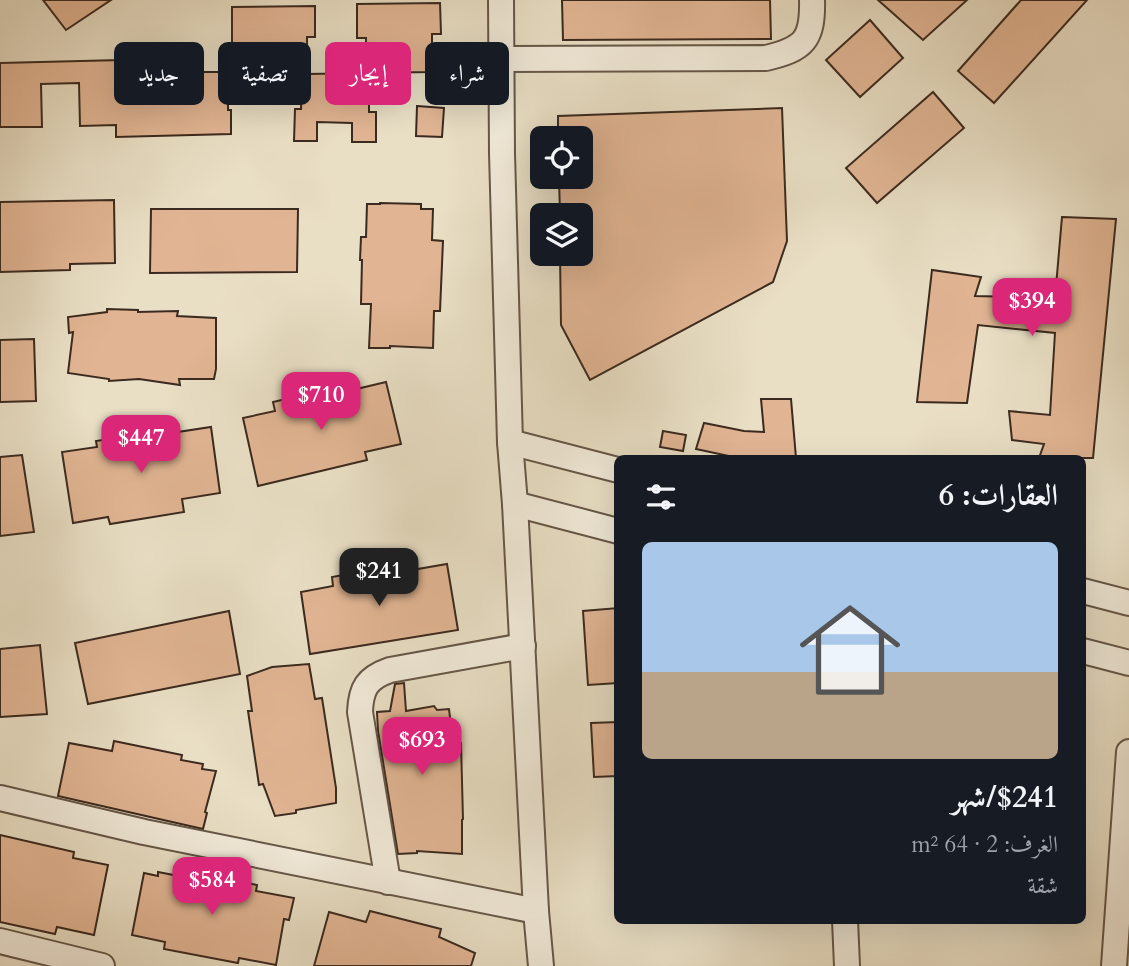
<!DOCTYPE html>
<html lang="ar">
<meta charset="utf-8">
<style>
body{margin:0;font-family:Cardo,Amiri,serif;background:#20242c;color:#f1f3f6;direction:rtl;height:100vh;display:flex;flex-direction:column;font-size:26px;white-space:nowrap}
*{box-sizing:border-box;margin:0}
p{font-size:23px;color:#9ea1a6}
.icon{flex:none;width:38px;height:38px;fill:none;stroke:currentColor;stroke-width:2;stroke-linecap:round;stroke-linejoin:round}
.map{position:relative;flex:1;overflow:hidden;direction:ltr}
.side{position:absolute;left:614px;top:455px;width:472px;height:469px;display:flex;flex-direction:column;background:#171b24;border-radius:10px;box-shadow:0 7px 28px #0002;direction:rtl}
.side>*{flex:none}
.banner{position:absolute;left:21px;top:42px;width:488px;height:63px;direction:rtl;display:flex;gap:14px}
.fabs{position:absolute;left:530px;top:126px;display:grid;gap:14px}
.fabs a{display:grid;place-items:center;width:63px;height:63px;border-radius:10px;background:#171b24;box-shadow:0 7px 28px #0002;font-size:35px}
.price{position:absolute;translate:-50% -60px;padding:0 16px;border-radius:14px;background:#db2777;color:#fff;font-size:23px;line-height:46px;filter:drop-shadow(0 2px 4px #0008)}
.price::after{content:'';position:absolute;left:50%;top:42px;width:21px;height:16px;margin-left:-10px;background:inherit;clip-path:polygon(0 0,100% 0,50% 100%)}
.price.selected{background:#222;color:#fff}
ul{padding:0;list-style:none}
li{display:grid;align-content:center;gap:14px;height:371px;padding:0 28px}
li span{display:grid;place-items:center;height:217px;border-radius:10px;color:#555}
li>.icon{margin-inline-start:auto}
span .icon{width:126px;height:126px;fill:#fffc;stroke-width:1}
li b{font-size:30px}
h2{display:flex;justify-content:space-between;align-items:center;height:84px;padding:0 28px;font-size:30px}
.tag{padding:0 24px;border-radius:10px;background:#171b24;box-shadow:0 7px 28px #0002;font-size:24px;line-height:63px}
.tag.selected{background:#db2777;color:#fff}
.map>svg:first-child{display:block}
</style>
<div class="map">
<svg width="1129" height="966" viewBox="0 0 1129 966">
<rect width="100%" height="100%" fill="#e9dfc5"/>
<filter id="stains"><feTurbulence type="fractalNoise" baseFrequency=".00286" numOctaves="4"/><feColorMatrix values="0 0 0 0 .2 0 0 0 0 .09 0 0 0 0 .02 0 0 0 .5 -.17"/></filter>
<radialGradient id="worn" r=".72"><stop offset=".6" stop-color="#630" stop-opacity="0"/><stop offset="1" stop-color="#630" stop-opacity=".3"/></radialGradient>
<g fill="#e1b593" stroke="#3b2a1f" stroke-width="2">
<polygon points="43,0 111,0 66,30"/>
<polygon points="562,0 770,0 771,39 563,40"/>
<polygon points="878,0 967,0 923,40"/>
<polygon points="1021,0 1087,0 994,103 958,71"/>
<polygon points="440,3 441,34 432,34 432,72 366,73 366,38 357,38 357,4"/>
<polygon points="315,6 315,37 307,37 307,74 369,73 369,112 376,112 376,142 352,142 352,123 317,122 317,141 294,141 295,109 301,109 302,75 232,76 232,7"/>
<polygon points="870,20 903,58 860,97 826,60"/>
<polygon points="192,56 192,72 228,72 228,110 231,110 231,134 116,137 116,125 80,126 79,83 41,84 42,127 0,127 0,63 121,60 121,57"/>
<polygon points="933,92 964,128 877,203 846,168"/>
<polygon points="417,106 444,108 442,137 416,136"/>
<polygon points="782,108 787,241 773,282 590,380 561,325 560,254 581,254 581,215 560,215 559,177 581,177 581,138 558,138 558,116"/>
<polygon points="114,200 115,263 70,264 70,270 0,272 0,202"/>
<polygon points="380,203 421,204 421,209 433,209 432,240 443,241 440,311 434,311 433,348 390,346 390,348 369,348 371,304 361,304 362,260 360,260 361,237 366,237 367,204 380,204"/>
<polygon points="151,209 298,209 297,272 150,273"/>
<polygon points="1062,217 1116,219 1093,458 1039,458 1044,444 1012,440 1009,411 1050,415 1055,333 978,325 967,403 917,402 932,270 981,277 975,296 1055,298"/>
<polygon points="107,309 138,310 138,312 178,311 177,316 216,318 216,369 214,379 179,379 180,385 139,379 109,381 109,379 68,373 73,332 69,333 68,317 107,312"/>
<polygon points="34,339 36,401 0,402 0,340"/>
<polygon points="386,382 401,444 365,452 367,460 258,486 243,418 275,411 273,402 346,385 348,391"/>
<polygon points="761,399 791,399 796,458 738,458 696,449 704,423 744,431 764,432"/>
<polygon points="211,427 220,493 182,499 184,512 110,524 108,517 73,523 62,452 97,447 96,441 171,429 171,433"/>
<polygon points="663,431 686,435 683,451 660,447"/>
<polygon points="22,455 34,532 0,536 0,457"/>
<polygon points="405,564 406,571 447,564 458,630 310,654 301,592 333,586 332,577"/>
<polygon points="618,608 618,683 588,685 583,611"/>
<polygon points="229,611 240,674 88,704 75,643"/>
<polygon points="40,645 47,714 0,717 0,649"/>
<polygon points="309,664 315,699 322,698 336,788 336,803 296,810 296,813 275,816 263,784 259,785 248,711 252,711 247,676 272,667"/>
<polygon points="404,683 406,711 434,706 437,710 449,709 453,743 461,743 463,819 462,820 462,854 417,851 417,853 398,854 378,731 377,712 390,711 395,684"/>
<polygon points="618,722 618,776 594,777 591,723"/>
<polygon points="114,741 182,755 181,760 203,764 202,769 216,771 205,812 207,813 203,829 58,796 69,743 112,751"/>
<polygon points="0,835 74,852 73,858 108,865 94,935 57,927 55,934 0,922"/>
<polygon points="185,871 257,885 256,891 294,898 289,920 284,919 276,965 239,958 238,963 164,949 165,942 132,935 144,873 158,876 158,872 184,877"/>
<polygon points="370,911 441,929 439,937 475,953 471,966 314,966 329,912 366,922"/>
</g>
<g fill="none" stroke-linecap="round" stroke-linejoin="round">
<defs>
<g id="minor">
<polyline points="501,0 502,153 510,442 515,504 536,911 541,966"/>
<path d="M501,59L766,58C804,49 813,40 812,0"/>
<polyline points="510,442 618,470"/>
<polyline points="515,504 618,531"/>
<polyline points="1083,591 1129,603"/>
<polyline points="1083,651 1129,663"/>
<polyline points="0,798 144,832 536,911"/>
<path d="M388,882L360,712C361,688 367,678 390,670L523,646"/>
<polyline points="845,920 847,966"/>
<polyline points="0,941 102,966"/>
<polyline points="1114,966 1129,752"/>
</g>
</defs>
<use href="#minor" stroke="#665748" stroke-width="28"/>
<use href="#minor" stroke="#f1ead9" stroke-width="24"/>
</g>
<rect width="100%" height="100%" filter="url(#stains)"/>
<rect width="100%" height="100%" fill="url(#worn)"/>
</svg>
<div class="fabs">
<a><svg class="icon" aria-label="locate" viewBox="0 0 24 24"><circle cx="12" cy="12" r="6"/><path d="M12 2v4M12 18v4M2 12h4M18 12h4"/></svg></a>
<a><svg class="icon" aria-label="layers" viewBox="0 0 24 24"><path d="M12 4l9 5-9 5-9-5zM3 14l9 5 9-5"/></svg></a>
</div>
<b class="price" style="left:1032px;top:338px">$394</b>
<b class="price" style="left:321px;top:432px">$710</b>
<b class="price" style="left:141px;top:475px">$447</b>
<b class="price selected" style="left:379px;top:608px">$241</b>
<b class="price" style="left:422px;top:777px">$693</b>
<b class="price" style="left:212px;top:917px">$584</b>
<div class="banner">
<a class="tag">شراء</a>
<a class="tag selected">إيجار</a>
<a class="tag">تصفية</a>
<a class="tag">جديد</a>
</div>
<section class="side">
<h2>العقارات: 6<svg class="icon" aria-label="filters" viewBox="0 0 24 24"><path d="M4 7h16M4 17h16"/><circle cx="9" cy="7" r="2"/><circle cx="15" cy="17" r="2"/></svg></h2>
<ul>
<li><span style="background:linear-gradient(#a9c7e8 60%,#b9a48a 0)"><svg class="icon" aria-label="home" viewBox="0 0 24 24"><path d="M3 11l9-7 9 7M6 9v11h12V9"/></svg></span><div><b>$241/شهر</b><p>الغرف: 2 · 64 m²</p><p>شقة</p></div></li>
</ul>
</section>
</div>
